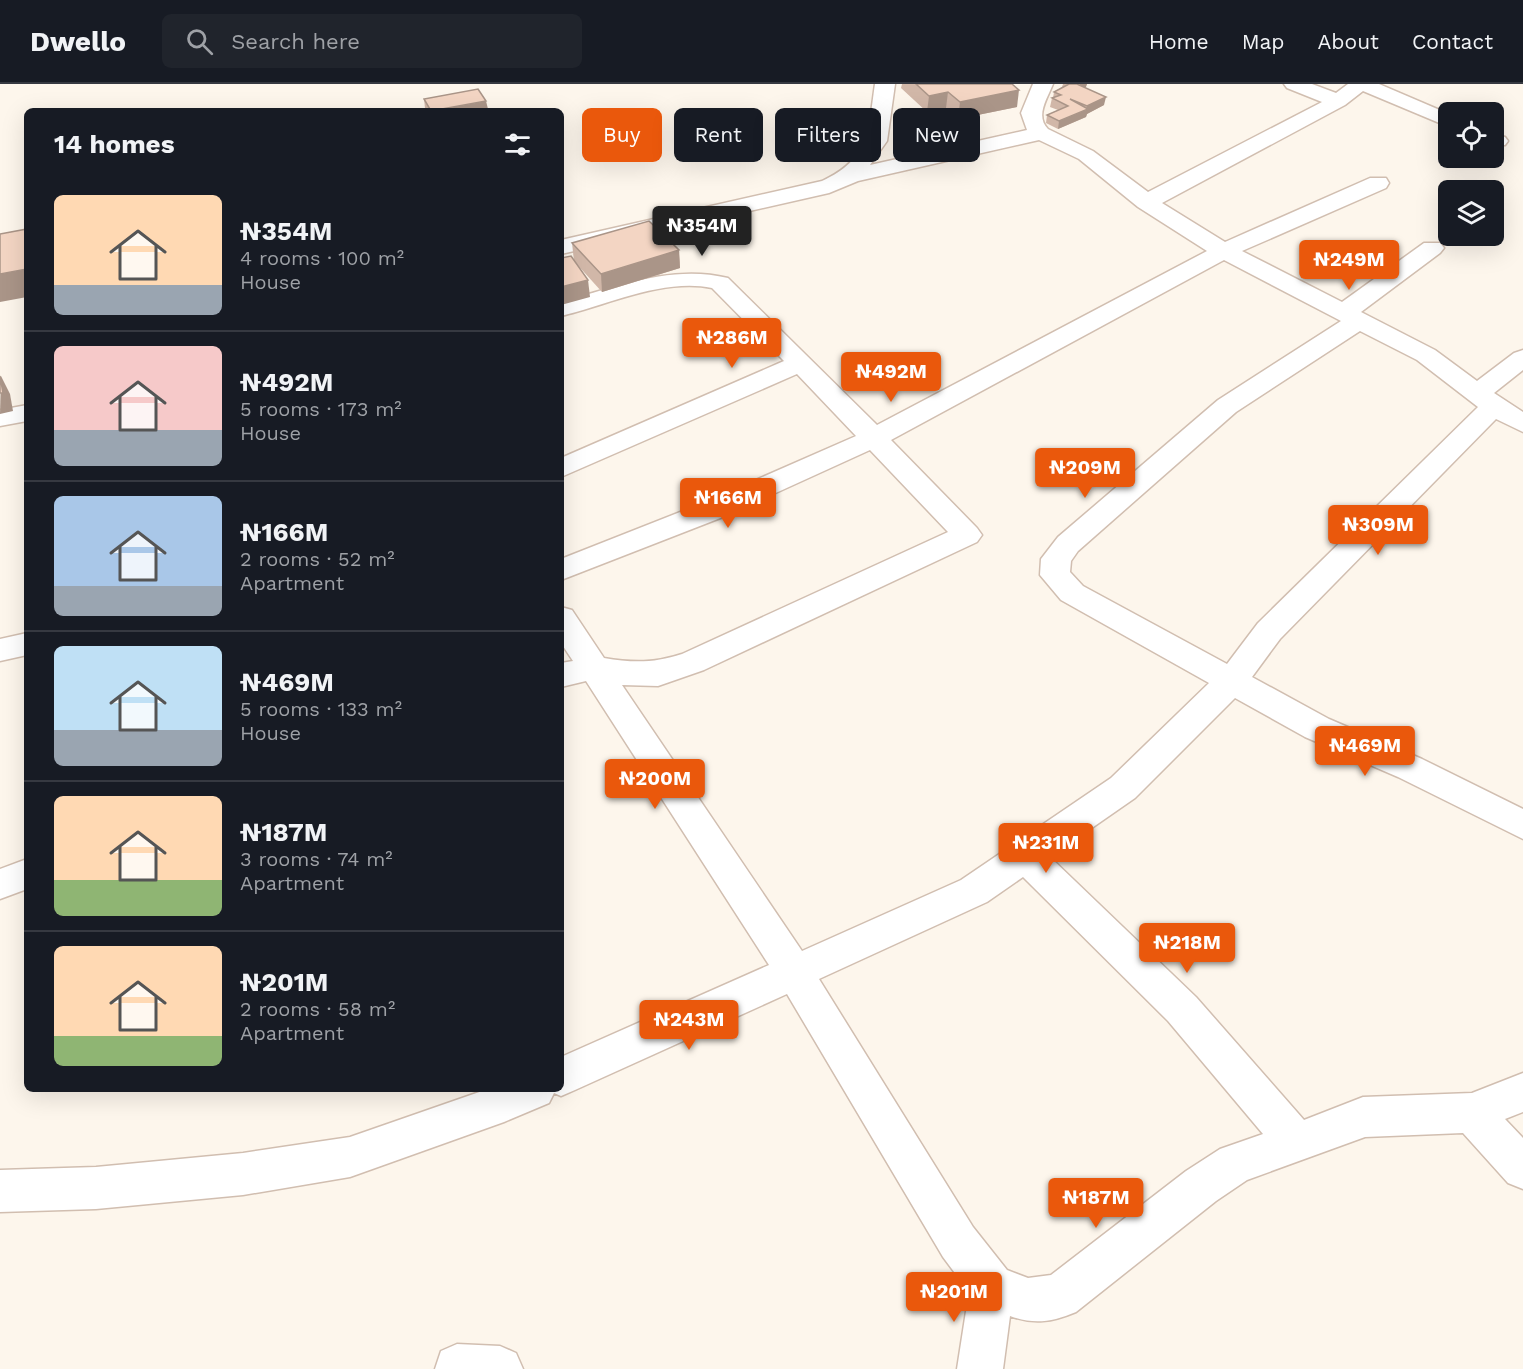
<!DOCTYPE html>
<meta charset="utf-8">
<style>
body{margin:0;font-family:"Work Sans",sans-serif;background:#20242c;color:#f1f3f6;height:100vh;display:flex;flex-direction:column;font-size:22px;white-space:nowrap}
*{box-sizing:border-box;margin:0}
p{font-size:20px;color:#9ea1a6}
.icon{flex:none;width:33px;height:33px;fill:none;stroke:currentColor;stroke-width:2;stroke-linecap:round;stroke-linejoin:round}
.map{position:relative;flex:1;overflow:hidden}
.panel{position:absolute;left:24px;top:24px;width:540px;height:984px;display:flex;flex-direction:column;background:#171b24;border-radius:9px;box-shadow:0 6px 24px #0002}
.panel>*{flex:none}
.top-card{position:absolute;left:582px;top:24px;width:570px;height:54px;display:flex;gap:12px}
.controls{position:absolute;left:1438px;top:18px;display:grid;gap:12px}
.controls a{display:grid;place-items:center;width:66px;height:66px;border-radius:9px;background:#171b24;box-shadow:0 6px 24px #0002;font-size:30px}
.price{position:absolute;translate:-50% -51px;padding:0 14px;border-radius:6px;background:#ea580c;color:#fff;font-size:20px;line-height:39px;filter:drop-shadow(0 2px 3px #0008)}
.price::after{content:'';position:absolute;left:50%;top:36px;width:18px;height:14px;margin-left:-9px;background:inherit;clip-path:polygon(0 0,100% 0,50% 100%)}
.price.active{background:#222;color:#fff}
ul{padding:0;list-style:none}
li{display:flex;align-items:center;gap:18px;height:150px;padding:0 30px}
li+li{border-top:2px solid #363941}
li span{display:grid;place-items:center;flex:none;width:168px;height:120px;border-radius:9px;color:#555}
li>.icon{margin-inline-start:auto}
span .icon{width:72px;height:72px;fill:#fffc;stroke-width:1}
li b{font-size:26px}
h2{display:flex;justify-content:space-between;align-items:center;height:72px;padding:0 30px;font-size:26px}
.tag{padding:0 21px;border-radius:9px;background:#171b24;box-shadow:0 6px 24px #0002;font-size:21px;line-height:54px}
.tag.active{background:#ea580c;color:#fff}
header{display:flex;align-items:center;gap:36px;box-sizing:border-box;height:84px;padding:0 30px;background:#171b24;border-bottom:2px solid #363941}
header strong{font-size:28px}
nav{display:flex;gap:33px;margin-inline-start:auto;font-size:21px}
.search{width:420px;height:54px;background:#20242c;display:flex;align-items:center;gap:15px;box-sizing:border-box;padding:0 21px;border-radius:9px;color:#9ea1a6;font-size:22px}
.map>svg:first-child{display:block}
</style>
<header>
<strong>Dwello</strong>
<div class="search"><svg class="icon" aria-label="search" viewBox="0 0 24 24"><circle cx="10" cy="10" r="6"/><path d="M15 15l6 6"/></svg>Search here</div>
<nav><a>Home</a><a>Map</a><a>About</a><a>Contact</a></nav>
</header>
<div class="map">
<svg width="1523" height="1285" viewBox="0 0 1523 1285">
<rect width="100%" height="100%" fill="#fdf6ec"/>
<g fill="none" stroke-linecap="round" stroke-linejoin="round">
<defs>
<g id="minor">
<path d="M875,0H895L887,57L870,81L1027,46L1021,29L1033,0H1053C1047,15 1035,32 1048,45L1093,67L1148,108L1322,18L1287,4L1284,0H1312L1336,9L1348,0H1379L1449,30V43L1363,7L1345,21L1162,119L1225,158L1370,94H1386L1389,99L1386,104L1242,167L1342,218L1424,159H1440L1444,164L1440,169L1361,228L1435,266L1477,297L1514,269L1523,266V286L1494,309L1523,328V348L1496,335L1280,555L1252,593L1329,635L1422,675L1523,725V755L1398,693L1305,653L1235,614L1135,714L1050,773L1196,913L1304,1036L1363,1013L1472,1009L1523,989V1028L1505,1035L1523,1054V1105L1508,1099L1463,1049L1365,1053L1247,1096L1216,1117L1076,1228C1052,1238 1034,1241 1010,1232L1003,1285H957L969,1208L943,1173L787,910L575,1006L561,1012L554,1009L549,1019L504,1038L350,1093L243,1111L96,1125L0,1128V1086L96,1083L243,1069L350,1053L488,1005H561V973L769,881L586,597L561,603V579L573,577L561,559V523L572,526L604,574C633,579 655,579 682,570L948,448L870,366L723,433L561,496V475L703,419L856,352L797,290L561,393V374L784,277L712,204C663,194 608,221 561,232V218C616,203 672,180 728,194L877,341L1207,167L1138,123L1079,75L1039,56L858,97L829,109L561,170V156L822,97C870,75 868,47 875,0ZM1224,176L1341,237L1218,316L1058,453L1041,475L1040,491L1061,516L1209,599L1111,694L961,796L802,867L622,601L658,602L704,586L977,458L982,451L977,444L891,356ZM1360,247L1417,276L1478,323L1258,539L1227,580L1083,502L1070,488L1071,477L1078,467L1236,328ZM1023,793L1168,937L1263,1050L1220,1065L1186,1087L1051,1191L1028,1194L1007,1186L973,1143L819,895L987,818Z"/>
<polygon points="1494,50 1505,53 1508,57 1505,61 1494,62"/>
<polygon points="27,321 27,337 0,342 0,326"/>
<polygon points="27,549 27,571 0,577 0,555"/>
<polygon points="27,775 27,805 0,815 0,785"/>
<polygon points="457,1260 500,1262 516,1269 523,1285 435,1285 441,1267"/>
</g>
</defs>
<use href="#minor" stroke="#d1beb0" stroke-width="3"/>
<use href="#minor" fill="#fff" fill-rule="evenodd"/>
</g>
<g fill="#d1b7a8">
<polygon points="902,0 1012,0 1017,23 958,35 946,24 927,28 901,4"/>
<polygon points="1063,0 1087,0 1085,4 1104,21 1087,30 1086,33 1058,45 1046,39 1047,31 1058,26 1050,23 1052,14 1053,14 1054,8 1062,3"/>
<polygon points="424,15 488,25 479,27 427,27 425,24"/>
<polygon points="572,159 679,166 680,184 602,208 574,177"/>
</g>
<g fill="#aa9588">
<polygon points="1080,0 1087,0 1086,3 1079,8"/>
<polygon points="1019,6 1017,23 958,35 960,18"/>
<polygon points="948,8 946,24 927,28 929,12"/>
<polygon points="1106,13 1104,21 1087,30 1086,33 1058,45 1059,37 1086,26 1087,22"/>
<polygon points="486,17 488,25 479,27 433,27"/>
<polygon points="679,166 680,184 602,208 601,190"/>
<polygon points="27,185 27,213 0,218 0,190"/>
<polygon points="588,196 590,213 561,221 561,203"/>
<polygon points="1,292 10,310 13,327 0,330"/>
</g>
<g fill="#f3d5c3" stroke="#aa9588" stroke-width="1.5">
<polygon points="916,0 1012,0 1019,6 960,18 948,8 929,12"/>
<polygon points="1069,0 1077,0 1106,13 1087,22 1070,15 1088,25 1059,37 1047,31 1068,22 1052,14 1061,11 1054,8"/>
<polygon points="478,5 486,17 431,27 424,15"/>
<polygon points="649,137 679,166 601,190 572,159"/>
<polygon points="27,145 27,185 0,190 0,150"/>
<polygon points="571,172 588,196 561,203 561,174"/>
<polygon points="0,292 3,309 0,309"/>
</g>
</svg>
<div class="controls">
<a><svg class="icon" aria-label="locate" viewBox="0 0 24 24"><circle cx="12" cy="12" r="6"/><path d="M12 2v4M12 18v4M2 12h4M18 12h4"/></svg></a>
<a><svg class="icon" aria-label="layers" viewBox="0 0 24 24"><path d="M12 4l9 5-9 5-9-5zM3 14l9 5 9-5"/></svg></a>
</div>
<b class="price active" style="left:702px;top:173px">₦354M</b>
<b class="price" style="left:1349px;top:207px">₦249M</b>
<b class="price" style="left:732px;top:285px">₦286M</b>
<b class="price" style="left:891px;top:319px">₦492M</b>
<b class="price" style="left:1085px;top:415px">₦209M</b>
<b class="price" style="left:728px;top:445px">₦166M</b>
<b class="price" style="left:1378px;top:472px">₦309M</b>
<b class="price" style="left:1365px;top:693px">₦469M</b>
<b class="price" style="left:655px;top:726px">₦200M</b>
<b class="price" style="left:1046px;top:790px">₦231M</b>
<b class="price" style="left:1187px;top:890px">₦218M</b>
<b class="price" style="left:689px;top:967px">₦243M</b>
<b class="price" style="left:1096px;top:1145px">₦187M</b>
<b class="price" style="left:954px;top:1239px">₦201M</b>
<div class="top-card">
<a class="tag active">Buy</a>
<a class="tag">Rent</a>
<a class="tag">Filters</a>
<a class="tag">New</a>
</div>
<section class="panel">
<h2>14 homes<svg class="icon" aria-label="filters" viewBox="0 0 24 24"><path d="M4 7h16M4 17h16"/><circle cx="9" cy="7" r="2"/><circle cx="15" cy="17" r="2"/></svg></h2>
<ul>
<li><span style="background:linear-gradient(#ffd9b3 75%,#9aa5b1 0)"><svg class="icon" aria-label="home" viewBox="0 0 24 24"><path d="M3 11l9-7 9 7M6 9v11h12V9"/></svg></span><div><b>₦354M</b><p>4 rooms · 100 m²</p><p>House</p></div></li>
<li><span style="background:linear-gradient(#f6c9c9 70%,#9aa5b1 0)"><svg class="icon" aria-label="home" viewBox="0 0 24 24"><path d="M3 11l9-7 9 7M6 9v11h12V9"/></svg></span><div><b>₦492M</b><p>5 rooms · 173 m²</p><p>House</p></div></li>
<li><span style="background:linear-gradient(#a9c7e8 75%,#9aa5b1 0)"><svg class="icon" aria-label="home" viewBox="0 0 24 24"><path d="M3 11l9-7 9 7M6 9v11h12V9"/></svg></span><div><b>₦166M</b><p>2 rooms · 52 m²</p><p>Apartment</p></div></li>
<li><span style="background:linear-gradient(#bfe0f5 70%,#9aa5b1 0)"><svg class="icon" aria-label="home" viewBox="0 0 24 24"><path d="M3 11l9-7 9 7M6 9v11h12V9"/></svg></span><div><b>₦469M</b><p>5 rooms · 133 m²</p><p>House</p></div></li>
<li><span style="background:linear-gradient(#ffd9b3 70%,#8fb573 0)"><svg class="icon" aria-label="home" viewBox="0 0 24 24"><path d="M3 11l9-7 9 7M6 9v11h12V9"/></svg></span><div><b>₦187M</b><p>3 rooms · 74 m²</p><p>Apartment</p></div></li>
<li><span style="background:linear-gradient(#ffd9b3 75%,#8fb573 0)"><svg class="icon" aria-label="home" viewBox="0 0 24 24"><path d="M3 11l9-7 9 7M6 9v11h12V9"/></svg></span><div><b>₦201M</b><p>2 rooms · 58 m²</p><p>Apartment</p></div></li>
</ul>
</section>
</div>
